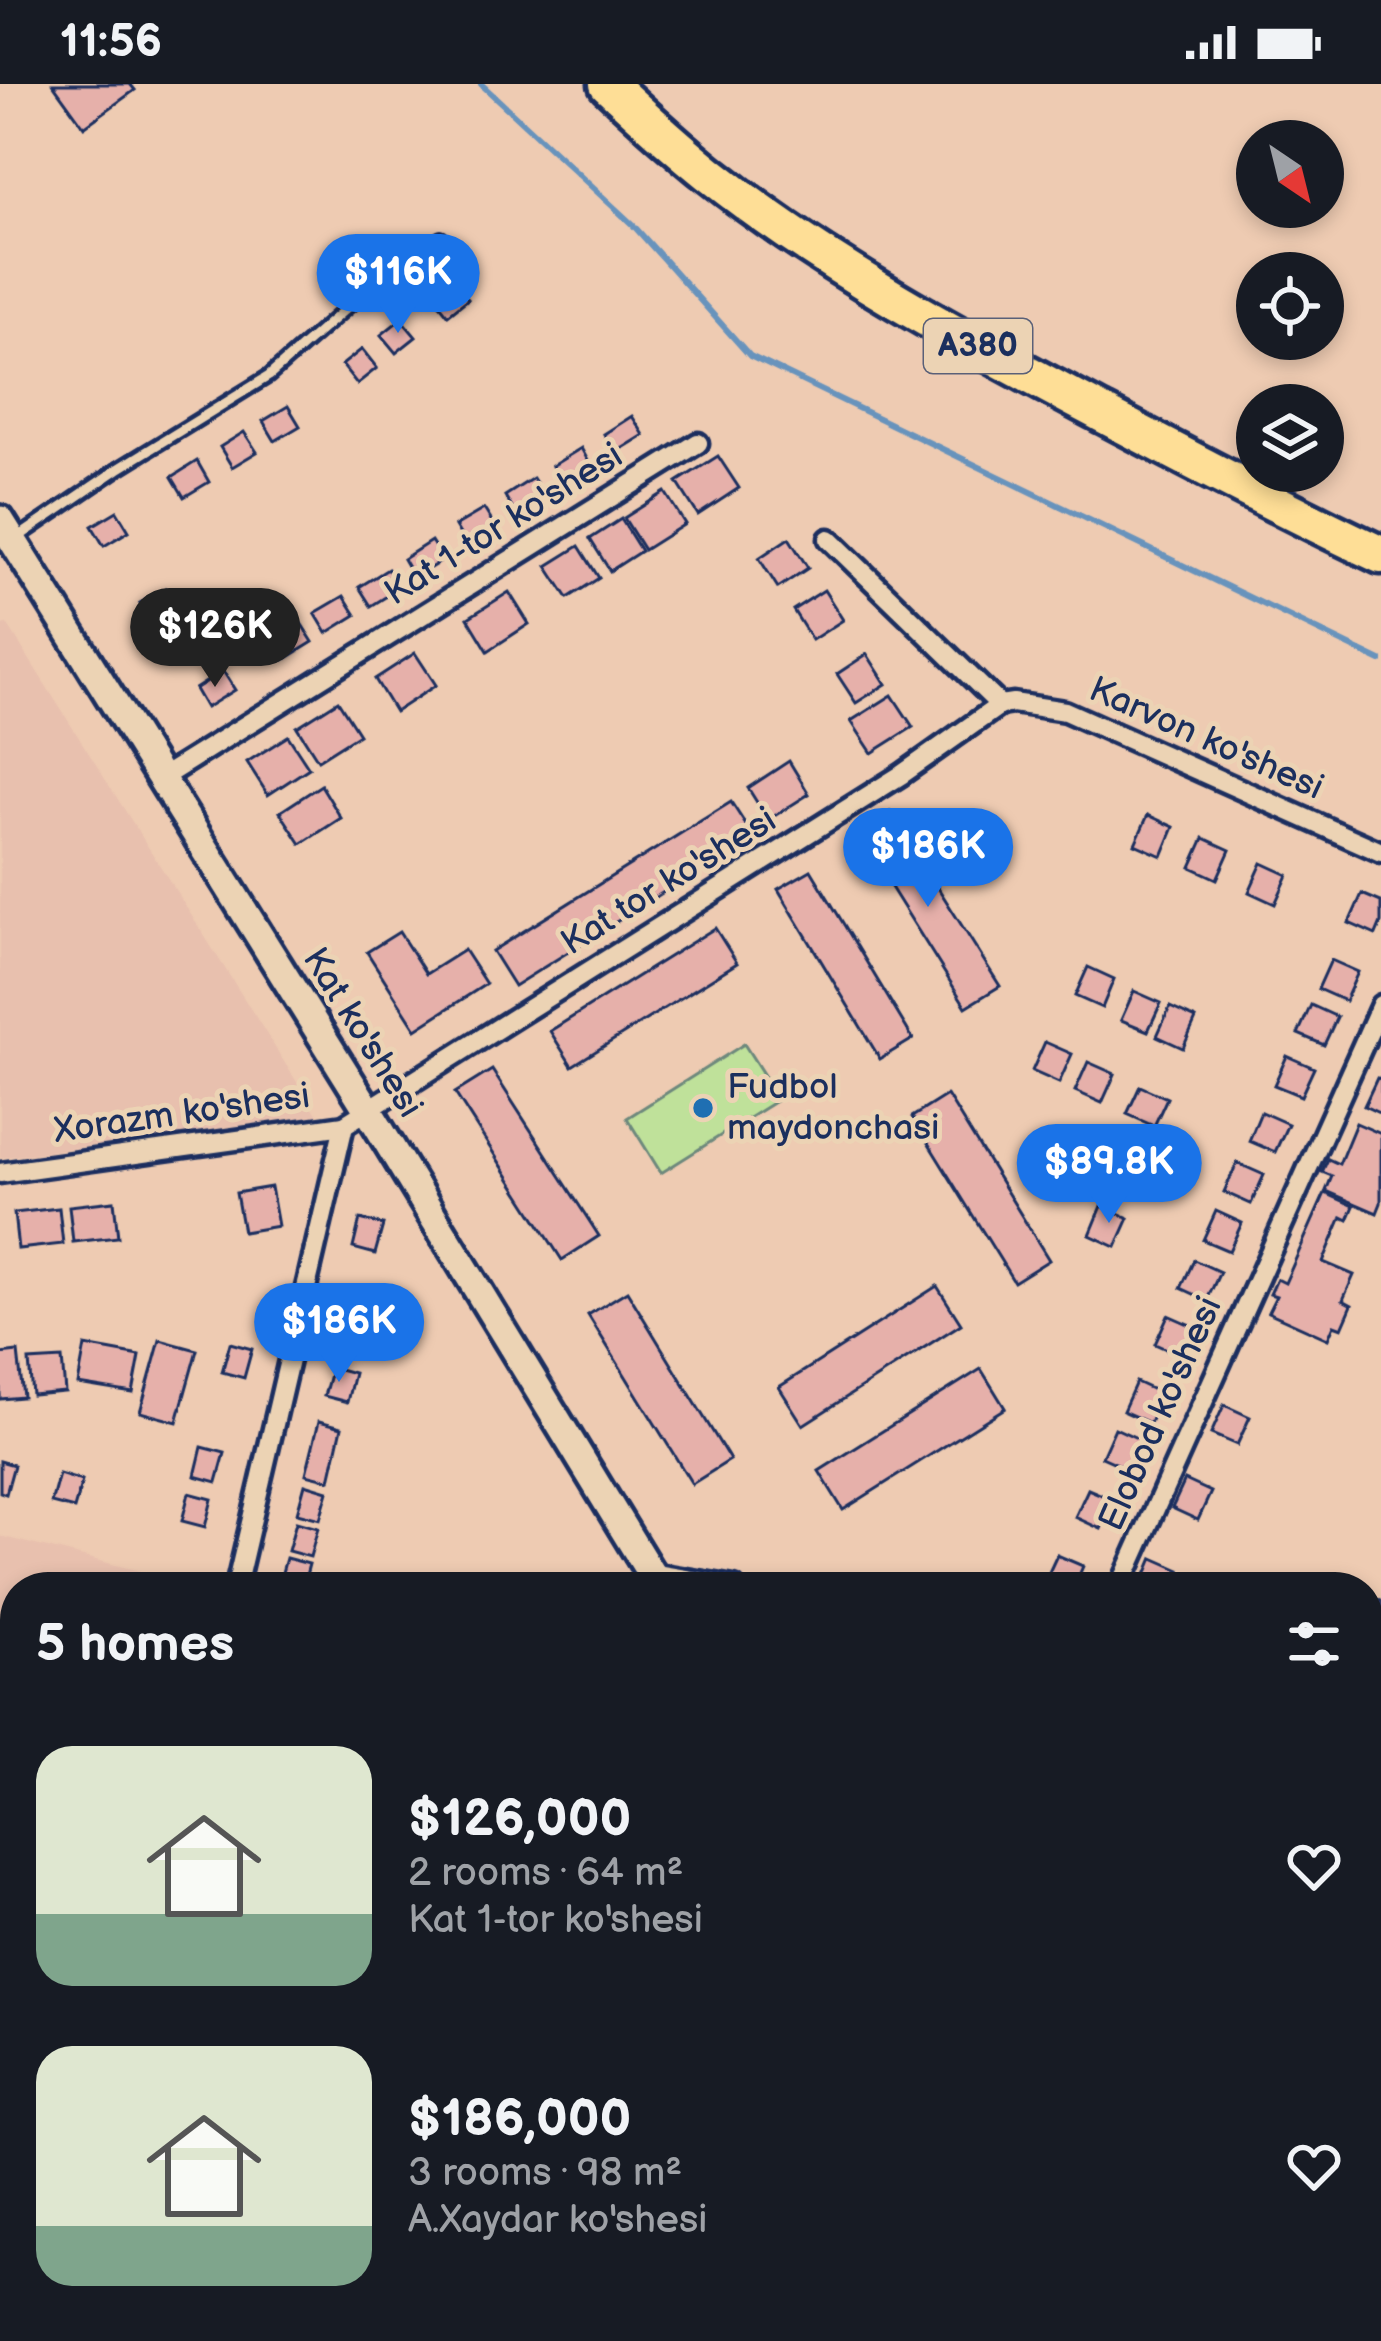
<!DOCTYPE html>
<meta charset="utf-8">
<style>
body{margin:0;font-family:"Balsamiq Sans",sans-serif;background:#242831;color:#f1f3f6;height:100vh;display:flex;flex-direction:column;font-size:45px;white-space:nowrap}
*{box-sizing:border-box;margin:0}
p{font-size:39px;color:#9ea1a6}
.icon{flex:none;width:66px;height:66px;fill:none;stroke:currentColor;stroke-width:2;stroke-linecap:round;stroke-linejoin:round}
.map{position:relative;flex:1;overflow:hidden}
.side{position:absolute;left:0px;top:1488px;width:1383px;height:771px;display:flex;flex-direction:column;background:#171b24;border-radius:48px 48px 0 0;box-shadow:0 6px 18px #0003}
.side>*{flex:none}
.needle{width:78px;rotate:145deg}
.buttons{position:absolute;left:1236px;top:36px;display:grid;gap:24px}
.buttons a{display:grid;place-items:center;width:108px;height:108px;border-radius:50%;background:#171b24;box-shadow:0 6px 18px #0003;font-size:60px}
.price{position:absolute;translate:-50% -102px;padding:0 27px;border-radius:42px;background:#1a73e8;color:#fff;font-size:39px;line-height:78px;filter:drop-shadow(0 3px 6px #0008)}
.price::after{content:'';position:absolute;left:50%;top:72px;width:36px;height:27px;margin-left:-18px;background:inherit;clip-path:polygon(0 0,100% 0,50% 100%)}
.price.on{background:#222;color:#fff}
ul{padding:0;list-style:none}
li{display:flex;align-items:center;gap:36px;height:300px;padding:0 36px}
li span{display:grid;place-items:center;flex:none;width:336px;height:240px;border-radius:36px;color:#555}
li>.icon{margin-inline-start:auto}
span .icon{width:144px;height:144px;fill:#fffc;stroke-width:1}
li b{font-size:51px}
h2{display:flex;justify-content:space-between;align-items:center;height:144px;padding:0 36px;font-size:51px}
.status{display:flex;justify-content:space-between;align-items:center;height:84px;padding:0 60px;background:#171b24;direction:ltr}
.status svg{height:33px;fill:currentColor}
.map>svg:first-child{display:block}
</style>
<div class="status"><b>11:56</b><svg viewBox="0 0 49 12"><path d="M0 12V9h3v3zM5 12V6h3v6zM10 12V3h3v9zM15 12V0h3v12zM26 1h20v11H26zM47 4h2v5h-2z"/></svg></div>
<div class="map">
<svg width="1381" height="2257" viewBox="0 0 1381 2257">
<rect width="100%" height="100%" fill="#eecbb2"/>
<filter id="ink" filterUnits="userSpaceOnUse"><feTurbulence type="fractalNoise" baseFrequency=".00833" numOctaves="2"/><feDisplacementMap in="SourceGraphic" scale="24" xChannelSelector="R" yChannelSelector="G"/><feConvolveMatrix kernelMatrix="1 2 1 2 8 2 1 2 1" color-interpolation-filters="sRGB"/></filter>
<g filter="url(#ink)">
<g fill="#e8c0ae">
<polygon points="7,540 319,1033 0,1074 0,541"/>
<polygon points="0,1452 204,1503 15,1503 15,1818 0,1815"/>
<polygon points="1368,1660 1381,1663 1381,2257 1317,2257 1264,2244 1368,2244"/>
<polygon points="0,2183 15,2187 15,2244 229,2244 226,2257 0,2257"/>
</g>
<polygon fill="#bfe19a" stroke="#6d887c" stroke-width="3" points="744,960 779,1015 661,1089 627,1034"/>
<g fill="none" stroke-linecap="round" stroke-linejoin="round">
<polyline stroke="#6793bc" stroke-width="6" points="481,0 633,141 750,272 1381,577"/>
</g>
<g fill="#e6b0aa" stroke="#1b2f5e" stroke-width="3">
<polygon points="53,0 130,0 135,6 84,43"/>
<polygon points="453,196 468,215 448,231 433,212"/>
<polygon points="401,235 416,253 396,269 381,251"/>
<polygon points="362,265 377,284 357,300 342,281"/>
<polygon points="288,322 300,342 275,357 263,337"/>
<polygon points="632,332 644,351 615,369 604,350"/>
<polygon points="244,348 257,368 232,383 220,363"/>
<polygon points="581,364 592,384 564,401 552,382"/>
<polygon points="718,372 739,404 698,431 677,398"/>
<polygon points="197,377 209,398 184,413 172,393"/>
<polygon points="533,394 545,413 516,431 505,412"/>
<polygon points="665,408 685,440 644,466 624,434"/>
<polygon points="484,425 496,444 467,462 455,442"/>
<polygon points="117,427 129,447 104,462 92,442"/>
<polygon points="621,435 641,467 610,487 590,455"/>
<polygon points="789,454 808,484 778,504 759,474"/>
<polygon points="431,457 443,476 414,494 403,475"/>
<polygon points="579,462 599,494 568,514 547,482"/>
<polygon points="388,485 400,504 371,522 359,503"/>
<polygon points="166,504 178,523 153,539 140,519"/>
<polygon points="824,506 843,536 812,556 793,526"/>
<polygon points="509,508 529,540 488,567 468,534"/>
<polygon points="344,512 356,531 327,549 315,529"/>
<polygon points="301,539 313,558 284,576 273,557"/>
<polygon points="415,569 436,601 395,628 375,595"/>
<polygon points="867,570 886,600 856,619 837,590"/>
<polygon points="223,587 235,606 206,624 195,605"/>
<polygon points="892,611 913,643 872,669 851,637"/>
<polygon points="338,617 359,650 318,676 297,643"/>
<polygon points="288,652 309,684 268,711 247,678"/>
<polygon points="789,677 809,710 768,736 748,704"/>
<polygon points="321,701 341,734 301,760 280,728"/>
<polygon points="731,718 753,752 514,902 492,867"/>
<polygon points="890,728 1000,902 966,923 857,749"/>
<polygon points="1148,731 1174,743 1162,772 1135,760"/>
<polygon points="1204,754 1230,766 1217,795 1191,783"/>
<polygon points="1262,779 1288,791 1275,820 1249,808"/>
<polygon points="811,786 913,955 880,975 778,805"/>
<polygon points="1362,810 1381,818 1381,839 1376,851 1349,839"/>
<polygon points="715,844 737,879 572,982 550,947"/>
<polygon points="399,848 426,890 464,866 486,900 416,945 367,868"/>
<polygon points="1331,876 1358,888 1345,917 1318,905"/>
<polygon points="1088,883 1114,895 1102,924 1075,912"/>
<polygon points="1134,907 1161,919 1148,947 1121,936"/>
<polygon points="1311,921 1337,933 1324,961 1298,950"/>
<polygon points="1170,923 1196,935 1183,964 1157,952"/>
<polygon points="1045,958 1072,970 1059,999 1032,987"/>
<polygon points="1287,972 1314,984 1301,1012 1274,1001"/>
<polygon points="1088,978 1115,990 1102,1019 1075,1007"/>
<polygon points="492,986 599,1152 562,1176 455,1009"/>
<polygon points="1377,994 1381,995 1381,1030 1364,1022"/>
<polygon points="1140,1002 1167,1014 1154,1042 1127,1030"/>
<polygon points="947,1011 1049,1176 1014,1198 912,1033"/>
<polygon points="1261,1028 1288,1040 1275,1068 1249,1057"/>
<polygon points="1356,1039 1381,1050 1381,1119 1377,1129 1326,1107 1332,1092 1322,1088 1328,1075 1339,1080"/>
<polygon points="1237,1079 1264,1091 1251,1120 1224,1108"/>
<polygon points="271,1103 278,1142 243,1148 236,1109"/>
<polygon points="1325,1109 1354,1122 1348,1136 1342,1133 1323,1178 1354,1191 1343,1216 1352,1221 1342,1244 1334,1241 1328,1255 1268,1228 1276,1212 1270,1210 1277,1195 1285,1199"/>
<polygon points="114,1117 118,1153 73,1158 69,1122"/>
<polygon points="1102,1122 1129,1134 1116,1163 1090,1151"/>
<polygon points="59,1124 63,1160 18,1165 14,1129"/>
<polygon points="1216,1127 1242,1139 1229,1167 1203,1156"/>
<polygon points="360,1135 383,1141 375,1170 353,1164"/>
<polygon points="1194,1176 1220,1188 1207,1216 1181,1204"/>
<polygon points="937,1202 961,1240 803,1341 779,1303"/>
<polygon points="627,1207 730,1376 692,1400 588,1231"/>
<polygon points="1168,1231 1195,1243 1182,1272 1155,1260"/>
<polygon points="342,1232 365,1238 357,1266 334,1260"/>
<polygon points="160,1256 197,1266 177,1338 140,1328"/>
<polygon points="230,1259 252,1265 244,1294 222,1288"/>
<polygon points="85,1262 140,1272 133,1309 78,1300"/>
<polygon points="18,1268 23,1313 0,1315 0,1270"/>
<polygon points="62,1275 65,1308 32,1311 29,1277"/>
<polygon points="332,1283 354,1289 347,1318 324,1312"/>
<polygon points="981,1285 1005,1324 843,1426 819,1387"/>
<polygon points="1136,1298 1162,1310 1150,1339 1123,1327"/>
<polygon points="1224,1321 1250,1333 1237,1361 1211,1350"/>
<polygon points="319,1337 342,1343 330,1396 306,1390"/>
<polygon points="1115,1344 1141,1356 1129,1385 1102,1373"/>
<polygon points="202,1363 225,1369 217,1398 195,1392"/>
<polygon points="0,1377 14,1381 6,1410 0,1408"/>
<polygon points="59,1390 82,1397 74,1425 51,1419"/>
<polygon points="1185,1396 1211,1408 1198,1436 1172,1424"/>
<polygon points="305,1400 328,1407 320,1435 297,1429"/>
<polygon points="1088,1405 1114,1416 1101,1445 1075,1433"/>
<polygon points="189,1409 212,1415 205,1443 182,1437"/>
<polygon points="296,1438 318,1444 310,1473 288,1467"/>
<polygon points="1057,1471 1083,1482 1074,1503 1052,1503 1044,1499"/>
<polygon points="286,1474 309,1480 303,1503 278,1503"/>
<polygon points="1153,1474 1180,1486 1172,1503 1141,1503"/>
<polygon points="1376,1515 1381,1517 1381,1552 1368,1546 1368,1533"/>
<polygon points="1298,2244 1348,2244 1346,2255"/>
</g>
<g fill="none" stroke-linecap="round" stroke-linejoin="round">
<defs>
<polyline id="lane" points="17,454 118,385 269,292 377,197 441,154"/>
<g id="street">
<polyline points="829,455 1000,621"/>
<polyline points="1000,621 1013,619 1065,627 1381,768"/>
<polyline points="161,694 698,359"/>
<polyline points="0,1089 344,1041 901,691 1000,621"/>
<polyline points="651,1489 734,1503"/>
<polyline points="236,1503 344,1041"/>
<polyline points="1120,1503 1381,921"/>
<polyline points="1368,1644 1381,1647"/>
<polyline points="0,1856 15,1856"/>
</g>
<g id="secondary">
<polyline points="0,436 368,1026 659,1503"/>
<polyline points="1031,2244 1034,2257"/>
</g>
<g id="primary">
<polyline points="0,2129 15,2133"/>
<polyline points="509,2244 568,2257"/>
</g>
<path id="highway" d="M608,0C641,31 676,63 711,91C830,186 969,259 1103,330C1195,378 1287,427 1381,471"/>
</defs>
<use href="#lane" stroke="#1b2f5e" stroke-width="18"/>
<use href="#street" stroke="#1b2f5e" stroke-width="27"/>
<use href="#secondary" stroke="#1b2f5e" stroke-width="36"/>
<use href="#primary" stroke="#1b2f5e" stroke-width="39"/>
<use href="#highway" stroke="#1b2f5e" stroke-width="45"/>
<use href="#lane" stroke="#ecd3b4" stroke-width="9"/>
<use href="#street" stroke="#ecd3b4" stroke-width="18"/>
<use href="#secondary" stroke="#ecd3b4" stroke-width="27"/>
<use href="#primary" stroke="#fede96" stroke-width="30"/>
<use href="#highway" stroke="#fede96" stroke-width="36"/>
</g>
</g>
<circle fill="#1f6fb2" stroke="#ecd3b4" stroke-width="4.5" cx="703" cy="1024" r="12"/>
<g text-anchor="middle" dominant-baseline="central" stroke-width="10" stroke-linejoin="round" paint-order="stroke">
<rect fill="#ecd3b4" stroke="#5a6078" stroke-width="3" x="924" y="235" width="108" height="54" rx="9"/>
<g font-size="33" font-weight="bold" fill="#1b2f5e">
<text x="978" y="262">A380</text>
</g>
<g font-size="36" fill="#1b2f5e" stroke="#ecd3b4">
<text transform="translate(504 441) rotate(-32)">Kat 1-tor ko'shesi</text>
<text transform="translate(1206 655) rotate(24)">Karvon ko'shesi</text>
<text transform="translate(669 798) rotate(-32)">Kat tor ko'shesi</text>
<text transform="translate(362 949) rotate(58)">Kat ko'shesi</text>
<text transform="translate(182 1030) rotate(-8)">Xorazm ko'shesi</text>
<text transform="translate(1161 1330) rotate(-66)">Elobod ko'shesi</text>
</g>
<g font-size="36" fill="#1b2f5e" stroke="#ecd3b4" text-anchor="start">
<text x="727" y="1003">Fudbol<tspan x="727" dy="41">maydonchasi</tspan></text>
</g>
</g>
</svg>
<div class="buttons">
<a><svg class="needle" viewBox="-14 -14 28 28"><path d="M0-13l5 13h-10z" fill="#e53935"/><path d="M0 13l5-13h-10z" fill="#9ea1a6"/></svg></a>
<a><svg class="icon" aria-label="locate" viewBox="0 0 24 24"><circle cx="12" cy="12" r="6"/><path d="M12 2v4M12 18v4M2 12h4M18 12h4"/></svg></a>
<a><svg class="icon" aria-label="layers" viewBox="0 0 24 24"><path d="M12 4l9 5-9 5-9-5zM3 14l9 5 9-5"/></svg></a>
</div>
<b class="price" style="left:398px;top:252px">$116K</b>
<b class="price on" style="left:215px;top:606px">$126K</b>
<b class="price" style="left:928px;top:826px">$186K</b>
<b class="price" style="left:1109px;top:1142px">$89.8K</b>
<b class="price" style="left:339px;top:1301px">$186K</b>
<section class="side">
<h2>5 homes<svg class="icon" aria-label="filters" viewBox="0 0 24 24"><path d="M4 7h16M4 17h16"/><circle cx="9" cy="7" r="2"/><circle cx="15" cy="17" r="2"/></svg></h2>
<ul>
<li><span style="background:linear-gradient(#dfe7d0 70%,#7fa58c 0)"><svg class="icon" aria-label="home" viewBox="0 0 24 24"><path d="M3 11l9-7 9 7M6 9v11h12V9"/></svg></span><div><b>$126,000</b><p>2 rooms · 64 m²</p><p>Kat 1-tor ko'shesi</p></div><svg class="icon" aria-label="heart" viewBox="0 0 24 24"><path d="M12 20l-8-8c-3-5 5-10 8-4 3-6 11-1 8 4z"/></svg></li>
<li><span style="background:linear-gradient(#dfe7d0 75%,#7fa58c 0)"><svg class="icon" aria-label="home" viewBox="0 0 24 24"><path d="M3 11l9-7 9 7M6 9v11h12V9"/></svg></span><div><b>$186,000</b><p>3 rooms · 98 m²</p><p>A.Xaydar ko'shesi</p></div><svg class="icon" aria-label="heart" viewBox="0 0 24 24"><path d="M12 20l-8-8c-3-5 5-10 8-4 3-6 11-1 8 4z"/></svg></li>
</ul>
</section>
</div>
